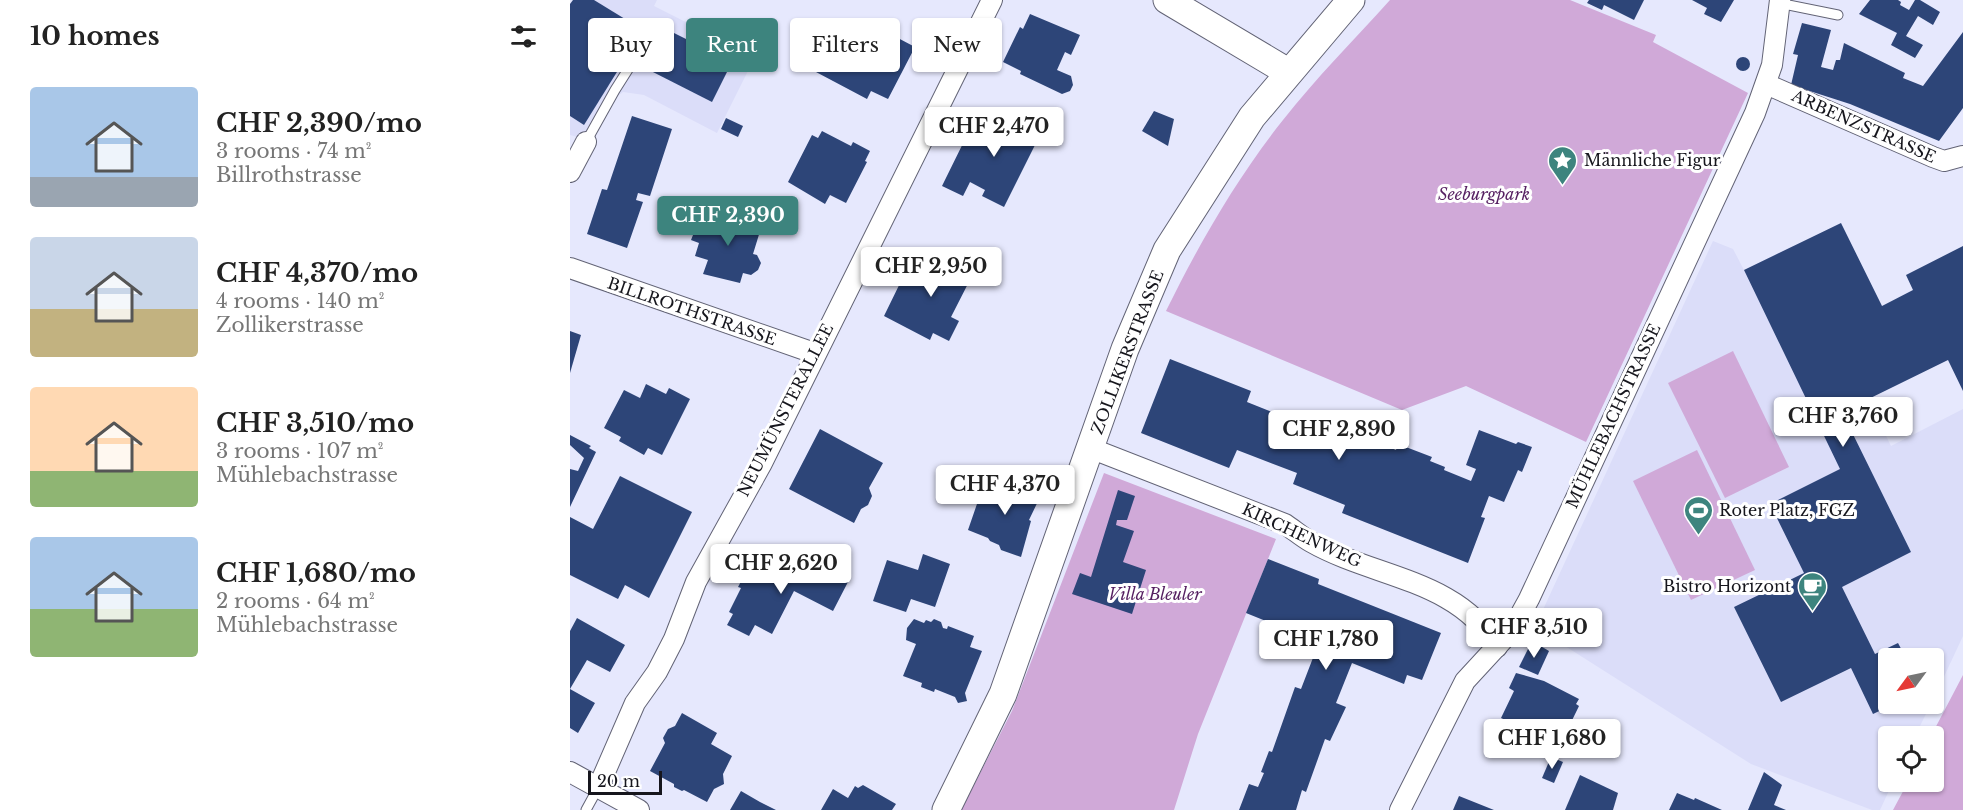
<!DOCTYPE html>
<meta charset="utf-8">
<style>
body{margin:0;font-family:"Libre Baskerville",serif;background:#f6f6f6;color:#222;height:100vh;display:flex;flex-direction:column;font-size:22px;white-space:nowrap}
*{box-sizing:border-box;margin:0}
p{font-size:20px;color:#767676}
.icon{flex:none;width:33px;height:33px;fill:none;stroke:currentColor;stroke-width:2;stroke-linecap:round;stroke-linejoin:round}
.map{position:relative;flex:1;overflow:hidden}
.drawer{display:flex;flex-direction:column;background:#fff;width:570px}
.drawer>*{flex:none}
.guide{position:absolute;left:18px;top:18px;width:570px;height:54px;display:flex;gap:12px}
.needle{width:39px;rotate:237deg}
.buttons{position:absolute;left:1308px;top:648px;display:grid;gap:12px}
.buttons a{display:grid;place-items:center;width:66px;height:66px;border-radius:6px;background:#fff;box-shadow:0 2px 4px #0004;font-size:30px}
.scale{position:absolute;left:18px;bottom:15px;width:74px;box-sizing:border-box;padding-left:6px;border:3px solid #16161d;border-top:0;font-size:16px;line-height:21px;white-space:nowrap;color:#16161d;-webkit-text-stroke:4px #fff;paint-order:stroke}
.price{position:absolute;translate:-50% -51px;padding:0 14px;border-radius:6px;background:#fff;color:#222;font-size:20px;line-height:39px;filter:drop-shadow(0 2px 3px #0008)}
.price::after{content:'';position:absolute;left:50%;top:36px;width:18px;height:14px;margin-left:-9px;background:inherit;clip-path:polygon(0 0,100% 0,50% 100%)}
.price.current{background:#3d847e;color:#fff}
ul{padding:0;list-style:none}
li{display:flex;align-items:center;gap:18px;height:150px;padding:0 30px}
li span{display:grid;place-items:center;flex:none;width:168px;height:120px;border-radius:6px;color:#555}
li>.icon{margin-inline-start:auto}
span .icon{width:72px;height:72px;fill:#fffc;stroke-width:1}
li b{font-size:26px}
h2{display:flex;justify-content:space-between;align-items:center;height:72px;padding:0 30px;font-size:26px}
.pill{padding:0 21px;border-radius:6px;background:#fff;box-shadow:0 2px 4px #0004;font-size:21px;line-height:54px}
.pill.current{background:#3d847e;color:#fff}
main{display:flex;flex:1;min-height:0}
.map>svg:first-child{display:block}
</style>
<main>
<section class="drawer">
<h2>10 homes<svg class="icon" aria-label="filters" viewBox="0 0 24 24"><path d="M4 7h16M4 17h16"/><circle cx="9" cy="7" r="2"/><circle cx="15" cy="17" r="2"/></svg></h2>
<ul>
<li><span style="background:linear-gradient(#a9c7e8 75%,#9aa5b1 0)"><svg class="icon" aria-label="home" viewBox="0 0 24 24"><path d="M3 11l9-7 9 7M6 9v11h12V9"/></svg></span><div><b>CHF 2,390/mo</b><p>3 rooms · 74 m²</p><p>Billrothstrasse</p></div></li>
<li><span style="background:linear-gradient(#c9d6e8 60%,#c2b280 0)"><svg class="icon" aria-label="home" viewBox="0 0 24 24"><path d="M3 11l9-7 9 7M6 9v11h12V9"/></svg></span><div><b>CHF 4,370/mo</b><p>4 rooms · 140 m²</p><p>Zollikerstrasse</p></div></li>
<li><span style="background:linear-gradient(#ffd9b3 70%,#8fb573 0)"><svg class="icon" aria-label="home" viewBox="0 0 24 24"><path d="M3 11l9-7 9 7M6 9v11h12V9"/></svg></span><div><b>CHF 3,510/mo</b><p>3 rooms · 107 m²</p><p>Mühlebachstrasse</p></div></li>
<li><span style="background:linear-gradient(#a9c7e8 60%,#8fb573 0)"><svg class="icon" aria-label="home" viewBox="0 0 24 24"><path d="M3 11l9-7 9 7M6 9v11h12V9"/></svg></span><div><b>CHF 1,680/mo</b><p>2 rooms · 64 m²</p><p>Mühlebachstrasse</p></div></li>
</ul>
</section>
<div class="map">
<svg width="1393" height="810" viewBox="0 0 1393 810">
<rect width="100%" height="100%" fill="#e6e8fd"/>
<g fill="#dbddf9">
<polygon points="8,0 87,0 84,6 185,57 147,133 74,95 53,92 46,97 22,141 0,135 0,13"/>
<polygon points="1143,241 1163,249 1174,270 1223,246 1321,446 1393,409 1393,636 1364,698 1364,658 1318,658 1318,704 1361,704 1345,736 1318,736 1318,782 1323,782 1310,810 1302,810 1181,764 965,627"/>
</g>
<g fill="#d0a9d8">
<path d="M820,0H1000L1086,35L1083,42L1178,93L1016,442L896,386L832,410L596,311C629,244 666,179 713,120C746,78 784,40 820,0Z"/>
<polygon points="1163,351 1219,467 1155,498 1098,383"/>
<polygon points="1127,450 1185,570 1121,600 1063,481"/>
<polygon points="534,473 706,539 628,734 604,810 391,810 442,711"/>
<polygon points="1393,675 1393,810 1323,810 1338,782 1364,782 1364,736 1361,736"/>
</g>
<g fill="#2d4578">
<polygon points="3,0 24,0 73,30 14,125 0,116 0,4"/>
<polygon points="1019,0 1074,0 1064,20 1034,5 1032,10 1017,3"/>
<polygon points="1122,0 1164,0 1151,22 1134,14 1137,8"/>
<polygon points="1300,0 1328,0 1331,2 1330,5 1339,10 1345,0 1350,0 1370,12 1363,25 1348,16 1336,36 1353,45 1345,58 1321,45 1327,33 1289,14"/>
<polygon points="460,14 510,35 501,55 495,52 487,70 501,76 503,85 500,91 492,94 450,74 451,71 433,62 450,27 453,29"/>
<polygon points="1232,23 1261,30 1251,67 1263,70 1266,60 1270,60 1274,43 1335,73 1333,78 1353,86 1393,32 1393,108 1369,141 1280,104 1221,85 1228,55 1223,54"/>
<polygon points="279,24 300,35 302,32 323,43 326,37 345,47 318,99 301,91 297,99 246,72 256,52 263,55 269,43 266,36 270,28"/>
<polygon points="96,29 162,62 142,102 77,69"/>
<circle cx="1173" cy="64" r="7"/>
<polygon points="435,109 472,131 434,207 412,196 415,190 400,182 393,196 372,186 404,121 424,131"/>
<polygon points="584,111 604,119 598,146 572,131"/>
<polygon points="62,116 102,129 80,196 68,193 66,200 73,202 57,248 17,234 32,189 37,190"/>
<polygon points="156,118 173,126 168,137 151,129"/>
<polygon points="252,131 281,146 283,142 300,151 295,161 297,162 276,203 260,195 255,204 218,182 242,135 248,138"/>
<polygon points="140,208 160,214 159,217 191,228 183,254 187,255 191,263 188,270 181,275 173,273 170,283 133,274 138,260 125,256 129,243 121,240 125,230 132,233"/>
<polygon points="1271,223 1312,306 1343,290 1336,275 1393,246 1393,391 1378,360 1272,412 1341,552 1272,587 1305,654 1328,643 1336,658 1318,658 1318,704 1324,704 1303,714 1281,668 1211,702 1164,607 1234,573 1200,504 1270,469 1174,270"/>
<polygon points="359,254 379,264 382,257 406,268 381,317 389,321 379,341 363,333 360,340 314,316 335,273 347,279"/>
<polygon points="0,331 11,335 0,373"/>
<polygon points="600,359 681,391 677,402 745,429 749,419 826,450 828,444 862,457 860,461 875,467 874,470 901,481 906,469 896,465 909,430 946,444 948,442 962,447 952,472 948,470 934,502 919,496 911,517 915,518 898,563 772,513 775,505 723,484 727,473 680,455 667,450 659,468 571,433"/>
<polygon points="76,384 96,394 99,388 120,399 92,455 78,448 74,455 49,441 51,437 34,428 54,390 70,398"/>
<polygon points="250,429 313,463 299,488 302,496 298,505 291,509 284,523 219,489"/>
<polygon points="0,435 21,446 19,448 26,452 0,507 0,469 8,471 14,458 0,445"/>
<polygon points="50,476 122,512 79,598 55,585 48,599 0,575 0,517 23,529"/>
<polygon points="429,479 436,481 439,487 443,482 471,495 459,520 461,521 451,557 431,550 429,545 420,541 418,538 398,530 408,501 414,503 421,481 426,482"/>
<polygon points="548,490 565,496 557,520 547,520 546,525 564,531 553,562 576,570 562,614 502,594 510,573 521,577"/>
<polygon points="353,554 380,564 365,607 341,599 336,612 303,601 317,560 348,570"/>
<polygon points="698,559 749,579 748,584 871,633 852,680 837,675 834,684 782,663 766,703 776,707 760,741 755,739 736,792 732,790 726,810 669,810 679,784 688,787 694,773 691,772 699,751 702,752 725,687 731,689 751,637 745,635 743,640 676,613"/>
<polygon points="240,560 279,580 263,611 224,591 202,634 185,625 179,636 157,625 163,614 159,612 171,588 168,587 175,574 182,578 190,561 230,581"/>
<polygon points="7,618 55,645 40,672 17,660 0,689 25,703 8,733 0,728 0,631"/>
<polygon points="344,619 354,623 356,620 361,622 364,619 371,622 373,628 377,629 378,626 404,636 400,647 412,651 395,693 397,701 388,703 385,697 365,689 364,692 351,687 352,683 333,676 346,644 336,640 337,628"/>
<polygon points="962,641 979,651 968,675 949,667"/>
<polygon points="946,673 974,681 1009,699 1006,704 1009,706 991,743 978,737 977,739 931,718 944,691 939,688"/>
<polygon points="112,713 147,733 141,744 162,756 153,774 154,784 144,789 137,802 114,790 112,791 104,787 104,784 80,771 95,743 93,738 98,729 105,726"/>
<polygon points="981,757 993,762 984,783 972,778"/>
<polygon points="1194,772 1212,785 1204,805 1216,810 1178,810"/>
<polygon points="1010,775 1048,793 1043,810 995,810"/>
<polygon points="293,785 326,804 322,810 251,810 263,789 278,798 285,786 288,788"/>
<polygon points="171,791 190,802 206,810 160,810"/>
<polygon points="1107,793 1124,800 1125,798 1152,810 1099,810"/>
<polygon points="889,796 924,810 883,810"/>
</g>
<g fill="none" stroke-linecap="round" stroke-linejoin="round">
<defs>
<g id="lane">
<polyline points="1209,3 1268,15"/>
<polyline points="16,142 45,90 83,30"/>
<polyline points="16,810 28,788"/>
</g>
<g id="street">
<polyline points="1196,84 1363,157 1374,161 1393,156"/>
<polyline points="0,172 16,142"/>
<polyline points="0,268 244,353"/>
<path d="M520,448L715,524C724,530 732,537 741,542C804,578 888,579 927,647"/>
<polyline points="0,772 69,810"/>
<polyline points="28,788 65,703 87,672 104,639 126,582 191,465 422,0"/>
<polyline points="830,810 895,681 942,630 959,599 1185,113 1202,65 1210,0"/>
</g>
<g id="secondary">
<polyline points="597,0 718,72"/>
<polyline points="376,810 433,694 555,349 597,250 682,117 781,0"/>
</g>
</defs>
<use href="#lane" stroke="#626375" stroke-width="11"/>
<use href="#street" stroke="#626375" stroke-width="22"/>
<use href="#secondary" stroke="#626375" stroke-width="29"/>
<use href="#lane" stroke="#fff" stroke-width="9"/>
<use href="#street" stroke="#fff" stroke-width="20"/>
<use href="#secondary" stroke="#fff" stroke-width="27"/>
</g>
<defs>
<symbol id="sight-pin" viewBox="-11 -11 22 30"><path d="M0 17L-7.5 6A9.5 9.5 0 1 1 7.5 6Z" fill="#3d847e" stroke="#fff"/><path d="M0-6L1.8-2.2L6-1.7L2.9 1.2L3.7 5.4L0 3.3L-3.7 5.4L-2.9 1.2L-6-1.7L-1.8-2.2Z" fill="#fff"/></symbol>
<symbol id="stadium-pin" viewBox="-11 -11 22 30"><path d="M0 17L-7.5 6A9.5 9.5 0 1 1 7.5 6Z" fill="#3d847e" stroke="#fff"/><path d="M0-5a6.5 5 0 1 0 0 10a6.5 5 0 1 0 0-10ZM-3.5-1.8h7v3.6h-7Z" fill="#fff"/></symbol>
<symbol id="cafe-pin" viewBox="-11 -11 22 30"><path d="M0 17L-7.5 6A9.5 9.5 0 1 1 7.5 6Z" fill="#3d847e" stroke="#fff"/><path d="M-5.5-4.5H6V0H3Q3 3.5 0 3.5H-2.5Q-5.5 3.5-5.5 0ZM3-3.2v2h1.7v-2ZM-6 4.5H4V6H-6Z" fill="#fff"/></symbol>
</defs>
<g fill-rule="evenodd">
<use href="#sight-pin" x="976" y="144" width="33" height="45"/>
<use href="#stadium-pin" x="1112" y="494" width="33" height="45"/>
<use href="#cafe-pin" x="1226" y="570" width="33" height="45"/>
</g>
<g text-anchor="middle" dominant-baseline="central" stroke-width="6" stroke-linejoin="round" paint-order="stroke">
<g font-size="16" fill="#16161d" stroke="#fff">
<text transform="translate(1294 126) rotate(24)">ARBENZSTRASSE</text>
<text transform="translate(122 311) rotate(19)">BILLROTHSTRASSE</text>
<text transform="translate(557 352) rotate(-69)">ZOLLIKERSTRASSE</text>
<text transform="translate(215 410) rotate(-63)">NEUMÜNSTERALLEE</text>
<text transform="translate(1043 416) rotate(-65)">MÜHLEBACHSTRASSE</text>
<text transform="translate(732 535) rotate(25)">KIRCHENWEG</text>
</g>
<g font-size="16" fill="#16161d" stroke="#fff" text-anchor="start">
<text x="1014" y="160">Männliche Figur</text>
<text x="1149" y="510">Roter Platz, FGZ</text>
<text x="1221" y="586" text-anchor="end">Bistro Horizont</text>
</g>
<g font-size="16" font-style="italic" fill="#551f61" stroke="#fff">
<text x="914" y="194">Seeburgpark</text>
<text x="585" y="594">Villa Bleuler</text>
</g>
</g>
</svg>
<div class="buttons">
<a><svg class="needle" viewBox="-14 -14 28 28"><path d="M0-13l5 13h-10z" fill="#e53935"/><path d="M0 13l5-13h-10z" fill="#767676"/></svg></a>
<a><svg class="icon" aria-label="locate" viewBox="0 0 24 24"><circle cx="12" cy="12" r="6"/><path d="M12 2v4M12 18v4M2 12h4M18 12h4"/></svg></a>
</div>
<div class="scale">20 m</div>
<b class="price" style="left:424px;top:158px">CHF 2,470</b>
<b class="price current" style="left:158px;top:247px">CHF 2,390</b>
<b class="price" style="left:361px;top:298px">CHF 2,950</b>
<b class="price" style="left:1273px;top:448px">CHF 3,760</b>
<b class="price" style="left:769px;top:461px">CHF 2,890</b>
<b class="price" style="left:435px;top:516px">CHF 4,370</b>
<b class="price" style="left:211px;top:595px">CHF 2,620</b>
<b class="price" style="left:964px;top:659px">CHF 3,510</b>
<b class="price" style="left:756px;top:671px">CHF 1,780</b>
<b class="price" style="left:982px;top:770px">CHF 1,680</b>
<div class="guide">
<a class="pill">Buy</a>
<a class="pill current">Rent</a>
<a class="pill">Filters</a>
<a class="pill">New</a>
</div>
</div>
</main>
